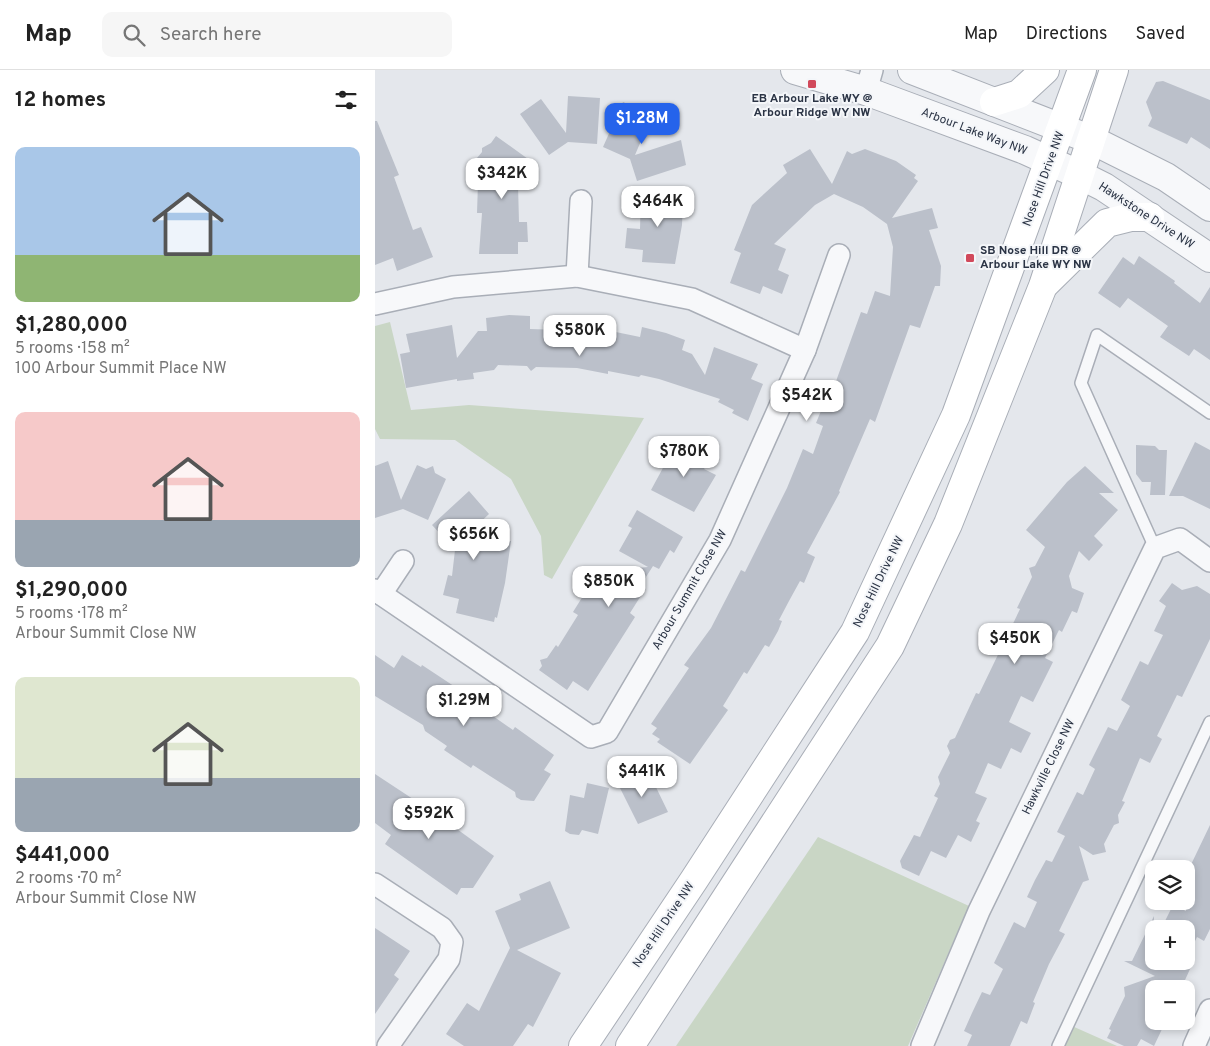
<!DOCTYPE html>
<meta charset="utf-8">
<style>
body{margin:0;font-family:Overpass,sans-serif;background:#f6f6f6;color:#222;height:100vh;display:flex;flex-direction:column;font-size:19px;white-space:nowrap}
*{box-sizing:border-box;margin:0}
p{font-size:16px;color:#767676}
.icon{flex:none;width:28px;height:28px;fill:none;stroke:currentColor;stroke-width:2;stroke-linecap:round;stroke-linejoin:round}
.map{position:relative;flex:1;overflow:hidden}
.details{display:flex;flex-direction:column;background:#fff;width:375px}
.details>*{flex:none}
.buttons{position:absolute;left:770px;top:790px;display:grid;gap:10px}
.buttons a{display:grid;place-items:center;width:50px;height:50px;border-radius:10px;background:#fff;box-shadow:0 2px 8px #0003;font-size:25px}
.price{position:absolute;translate:-50% -42px;padding:0 11px;border-radius:10px;background:#fff;color:#222;font-size:16px;line-height:32px;filter:drop-shadow(0 1px 2px #0008)}
.price::after{content:'';position:absolute;left:50%;top:30px;width:15px;height:11px;margin-left:-8px;background:inherit;clip-path:polygon(0 0,100% 0,50% 100%)}
.price.selected{background:#2563eb;color:#fff}
ul{padding:0;list-style:none}
li{display:grid;align-content:center;gap:10px;height:265px;padding:0 15px}
li span{display:grid;place-items:center;height:155px;border-radius:10px;color:#555}
li>.icon{margin-inline-start:auto}
span .icon{width:90px;height:90px;fill:#fffc;stroke-width:1}
li b{font-size:21px}
h2{display:flex;justify-content:space-between;align-items:center;height:60px;padding:0 15px;font-size:21px}
header{display:flex;align-items:center;gap:30px;box-sizing:border-box;height:70px;padding:0 25px;background:#fff;border-bottom:1px solid #e0e0e0}
header strong{font-size:24px}
nav{display:flex;gap:28px;margin-inline-start:auto;font-size:18px}
.search{width:350px;height:45px;background:#f6f6f6;display:flex;align-items:center;gap:12px;box-sizing:border-box;padding:0 18px;border-radius:10px;color:#767676;font-size:19px}
main{display:flex;flex:1;min-height:0}
.map>svg:first-child{display:block}
</style>
<header>
<strong>Map</strong>
<div class="search"><svg class="icon" aria-label="search" viewBox="0 0 24 24"><circle cx="10" cy="10" r="6"/><path d="M15 15l6 6"/></svg>Search here</div>
<nav><a>Map</a><a>Directions</a><a>Saved</a></nav>
</header>
<main>
<section class="details">
<h2>12 homes<svg class="icon" aria-label="filters" viewBox="0 0 24 24"><path d="M4 7h16M4 17h16"/><circle cx="9" cy="7" r="2"/><circle cx="15" cy="17" r="2"/></svg></h2>
<ul>
<li><span style="background:linear-gradient(#a9c7e8 70%,#8fb573 0)"><svg class="icon" aria-label="home" viewBox="0 0 24 24"><path d="M3 11l9-7 9 7M6 9v11h12V9"/></svg></span><div><b>$1,280,000</b><p>5 rooms · 158 m²</p><p>100 Arbour Summit Place NW</p></div></li>
<li><span style="background:linear-gradient(#f6c9c9 70%,#9aa5b1 0)"><svg class="icon" aria-label="home" viewBox="0 0 24 24"><path d="M3 11l9-7 9 7M6 9v11h12V9"/></svg></span><div><b>$1,290,000</b><p>5 rooms · 178 m²</p><p>Arbour Summit Close NW</p></div></li>
<li><span style="background:linear-gradient(#dfe7d0 65%,#9aa5b1 0)"><svg class="icon" aria-label="home" viewBox="0 0 24 24"><path d="M3 11l9-7 9 7M6 9v11h12V9"/></svg></span><div><b>$441,000</b><p>2 rooms · 70 m²</p><p>Arbour Summit Close NW</p></div></li>
</ul>
</section>
<div class="map">
<svg width="835" height="976" viewBox="0 0 835 976">
<rect width="100%" height="100%" fill="#e4e7ec"/>
<g fill="#c9d6c5">
<polygon points="15,252 36,340 94,335 269,348 177,509 169,505 166,466 136,409 80,370 5,369 0,359 0,256"/>
<polygon points="443,767 594,836 533,976 301,976"/>
<polygon points="697,956 742,976 689,976"/>
</g>
<g fill="#bbc0ca">
<polygon points="788,11 835,30 835,79 816,67 812,74 773,56 777,48 771,32 781,12"/>
<polygon points="193,26 225,28 222,74 193,72 174,85 145,44 166,29 191,63"/>
<polygon points="248,32 277,45 260,85 306,70 311,95 262,111 255,89 228,77"/>
<polygon points="0,51 2,51 24,105 19,107 38,160 46,157 58,187 22,201 18,188 0,195"/>
<polygon points="121,66 160,94 143,115 144,152 152,152 153,172 143,172 143,184 104,184 107,143 102,143 103,113 132,112 102,88 107,82 107,78 116,73"/>
<polygon points="435,79 457,114 472,81 477,84 490,79 521,91 541,105 539,108 543,111 517,148 557,138 563,158 554,160 566,196 565,216 560,216 545,258 535,255 500,352 495,349 464,421 465,422 432,483 440,487 429,513 425,511 414,531 404,550 407,551 403,561 394,577 390,575 372,604 369,602 348,636 353,640 315,694 282,672 285,669 277,664 282,658 276,654 314,598 309,595 336,558 366,500 370,502 412,418 428,379 438,384 448,356 441,353 457,314 460,314 486,242 492,244 500,221 515,226 518,177 512,154 488,137 459,124 440,135 399,174 411,179 403,200 414,205 407,224 388,216 385,224 355,213 366,183 359,180 377,135 412,103 408,95"/>
<polygon points="266,122 304,123 304,131 308,131 307,155 300,194 267,192 268,180 250,178 252,158 265,159"/>
<polygon points="764,186 800,211 799,213 825,233 835,217 835,290 819,279 814,286 785,267 793,256 753,228 745,238 723,223 748,187 759,195"/>
<polygon points="134,245 155,246 155,259 187,260 188,248 233,253 232,257 237,258 236,261 265,267 267,257 291,263 310,270 307,280 317,284 330,305 339,277 383,294 376,309 388,314 373,351 357,343 359,340 343,332 345,329 284,309 266,305 264,307 233,301 233,304 202,298 161,297 156,301 152,296 123,295 119,300 98,303 99,309 82,311 82,309 31,318 25,284 35,282 31,264 77,255 82,288 103,261 112,261 111,248"/>
<polygon points="302,372 335,388 329,399 341,405 319,442 276,420"/>
<polygon points="820,372 835,380 835,439 808,426 794,426"/>
<polygon points="761,375 780,376 784,380 792,380 790,425 775,425 776,412 767,412 761,404"/>
<polygon points="13,391 26,430 42,395 51,399 58,396 60,403 71,409 53,450 28,439 0,448 0,396"/>
<polygon points="710,396 739,423 724,423 743,440 719,466 728,475 714,491 704,481 694,506 697,518 709,523 702,543 697,541 687,562 684,560 670,588 678,592 658,632 646,626 634,652 656,663 646,683 636,678 626,699 613,693 600,723 612,728 601,751 605,753 596,772 583,765 571,788 556,781 544,806 527,798 525,791 539,765 545,767 563,728 559,726 565,714 563,707 575,683 572,676 575,670 580,668 601,623 604,624 645,539 642,538 657,507 654,498 660,496 670,477 651,460 692,412"/>
<polygon points="94,421 114,444 94,463 136,471 130,513 122,548 120,547 119,552 81,543 84,529 68,525 73,505 77,506 80,480 57,455"/>
<polygon points="262,440 308,467 299,483 295,480 284,499 278,496 262,521 267,524 255,543 260,547 213,621 198,611 192,620 164,600 167,596 165,590 172,588 181,575 183,577 203,545 198,542 213,518 236,532 230,501 273,497 244,481 257,458 253,456"/>
<polygon points="797,513 807,520 822,516 835,524 835,569 807,627 802,625 782,666 787,669 775,693 765,688 747,731 750,732 743,745 744,753 739,755 729,774 731,782 718,785 704,776 714,810 708,812 684,861 690,864 674,894 658,932 660,933 652,954 646,951 635,976 592,976 597,965 589,961 597,943 607,922 615,925 628,899 619,893 639,852 650,858 662,832 652,827 660,810 671,790 677,792 690,766 682,762 702,722 708,725 720,699 714,695 733,657 742,661 755,636 746,630 765,591 773,595 788,565 779,561 791,536 784,531"/>
<polygon points="0,585 19,598 27,585 46,597 47,595 100,630 98,632 138,660 140,657 179,685 169,700 176,704 159,731 146,730 141,727 140,722 115,706 98,695 96,698 69,680 72,676 50,661 48,655 0,626"/>
<polygon points="259,702 266,717 278,711 293,742 263,754 241,710"/>
<polygon points="0,704 41,731 42,730 119,786 98,818 86,818 82,825 10,774 16,765 0,753"/>
<polygon points="212,713 234,718 223,764 207,760 204,765 195,764 190,761 195,725 209,728"/>
<polygon points="835,755 835,859 829,871 822,867 811,890 811,859 786,859 798,835 811,841 811,805"/>
<polygon points="175,811 195,858 142,880 186,903 158,957 153,954 138,976 89,976 71,964 92,933 104,941 135,878 120,841 146,830 144,824"/>
<polygon points="779,846 779,891 811,891 808,896 815,899 806,919 779,919 779,953 788,957 779,976 766,969 762,976 749,976 732,968 736,960 734,959 750,926 749,917 780,906 749,891 757,891"/>
<polygon points="0,858 35,881 19,905 24,909 0,944"/>
</g>
<g fill="none" stroke-linecap="round" stroke-linejoin="round">
<defs>
<g id="service">
<polyline points="780,478 706,313 722,265 835,343"/>
<polyline points="683,976 835,652"/>
</g>
<g id="minor">
<polyline points="491,21 497,0"/>
<polyline points="202,206 206,131"/>
<polyline points="0,234 78,217 202,206 317,229 430,280 345,470 232,662 216,667 0,520"/>
<polyline points="430,280 464,185"/>
<polyline points="6,524 28,491"/>
<polyline points="0,814 67,858 77,872 74,889 13,976"/>
<polyline points="547,976 604,841 780,478 805,469 835,491"/>
<polyline points="819,976 835,940"/>
</g>
<g id="tertiary">
<polyline points="420,0 491,21 650,80 705,105 729,117 835,188"/>
<polyline points="537,0 717,70 791,107 835,137"/>
</g>
<g id="secondary">
<polyline points="619,32 644,24 670,0"/>
<polyline points="671,213 732,153 756,147 775,147"/>
<polyline points="208,976 319,810 480,562 581,345 707,0"/>
<polyline points="255,976 515,576 573,454 668,216 739,0"/>
</g>
</defs>
<use href="#service" stroke="#a9aeb7" stroke-width="14"/>
<use href="#minor" stroke="#a9aeb7" stroke-width="24"/>
<use href="#tertiary" stroke="#a9aeb7" stroke-width="30"/>
<use href="#secondary" stroke="#a9aeb7" stroke-width="30"/>
<use href="#service" stroke="#f7f8fa" stroke-width="11"/>
<use href="#minor" stroke="#f7f8fa" stroke-width="21"/>
<use href="#tertiary" stroke="#f7f8fa" stroke-width="28"/>
<use href="#secondary" stroke="#fff" stroke-width="28"/>
</g>
<g fill="#d1495b" stroke="#f4f6f9" stroke-width="2">
<rect x="432" y="9" width="10" height="10" rx="2.5"/>
<rect x="590" y="183" width="10" height="10" rx="2.5"/>
</g>
<g text-anchor="middle" dominant-baseline="central" stroke-width="4" stroke-linejoin="round" paint-order="stroke">
<g font-size="12" font-weight="bold" fill="#2b3445" stroke="#f4f6f9">
<text x="437" y="29">EB Arbour Lake WY @<tspan x="437" dy="14">Arbour Ridge WY NW</tspan></text>
<text x="605" y="181" text-anchor="start">SB Nose Hill DR @<tspan x="605" dy="14">Arbour Lake WY NW</tspan></text>
</g>
<g font-size="12" fill="#2b3445" stroke="#f4f6f9">
<text transform="translate(599 62) rotate(21)">Arbour Lake Way NW</text>
<text transform="translate(669 109) rotate(-70)">Nose Hill Drive NW</text>
<text transform="translate(771 146) rotate(33)">Hawkstone Drive NW</text>
<text transform="translate(504 512) rotate(-64)">Nose Hill Drive NW</text>
<text transform="translate(315 520) rotate(-60)">Arbour Summit Close NW</text>
<text transform="translate(674 697) rotate(-64)">Hawkville Close NW</text>
<text transform="translate(289 855) rotate(-56)">Nose Hill Drive NW</text>
</g>
</g>
</svg>
<div class="buttons">
<a><svg class="icon" aria-label="layers" viewBox="0 0 24 24"><path d="M12 4l9 5-9 5-9-5zM3 14l9 5 9-5"/></svg></a>
<a>+</a>
<a>−</a>
</div>
<b class="price selected" style="left:267px;top:75px">$1.28M</b>
<b class="price" style="left:127px;top:130px">$342K</b>
<b class="price" style="left:283px;top:158px">$464K</b>
<b class="price" style="left:205px;top:287px">$580K</b>
<b class="price" style="left:432px;top:352px">$542K</b>
<b class="price" style="left:309px;top:408px">$780K</b>
<b class="price" style="left:99px;top:491px">$656K</b>
<b class="price" style="left:234px;top:538px">$850K</b>
<b class="price" style="left:640px;top:595px">$450K</b>
<b class="price" style="left:89px;top:657px">$1.29M</b>
<b class="price" style="left:267px;top:728px">$441K</b>
<b class="price" style="left:54px;top:770px">$592K</b>
</div>
</main>
